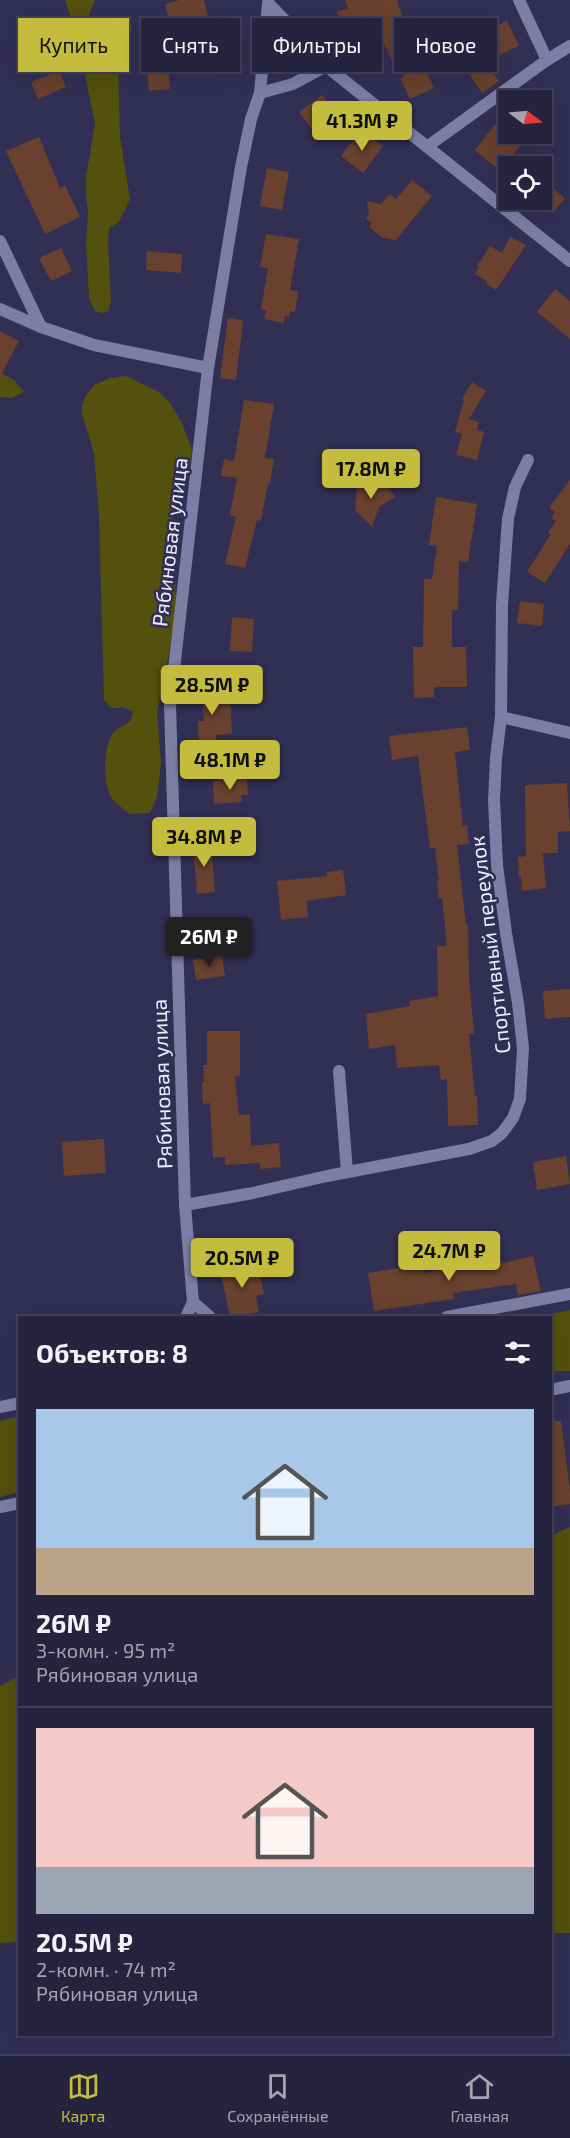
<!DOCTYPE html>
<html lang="ru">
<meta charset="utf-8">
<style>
body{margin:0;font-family:"Exo 2",sans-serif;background:#2e2b46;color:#f1f3f6;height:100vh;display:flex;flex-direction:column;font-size:22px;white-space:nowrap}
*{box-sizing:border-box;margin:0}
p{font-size:20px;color:#a4a4b0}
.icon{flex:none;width:33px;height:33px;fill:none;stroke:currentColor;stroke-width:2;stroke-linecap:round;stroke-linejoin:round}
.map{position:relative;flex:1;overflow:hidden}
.details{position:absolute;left:18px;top:1316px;width:534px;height:720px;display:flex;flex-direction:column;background:#26233f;border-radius:0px;box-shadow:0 6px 24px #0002,0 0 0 2px #424059}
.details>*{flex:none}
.top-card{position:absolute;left:18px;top:18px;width:534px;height:54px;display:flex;gap:12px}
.needle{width:39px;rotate:106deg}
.fabs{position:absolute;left:498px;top:90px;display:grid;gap:12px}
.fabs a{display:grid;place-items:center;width:54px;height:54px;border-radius:0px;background:#26233f;box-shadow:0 6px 24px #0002,0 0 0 2px #424059;font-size:30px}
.price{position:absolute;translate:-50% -51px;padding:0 14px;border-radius:6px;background:#c4bc3d;color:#111;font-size:20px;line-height:39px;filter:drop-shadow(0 2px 3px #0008)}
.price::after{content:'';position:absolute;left:50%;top:36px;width:18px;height:14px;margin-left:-9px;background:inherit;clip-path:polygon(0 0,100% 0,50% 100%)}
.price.on{background:#222;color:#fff}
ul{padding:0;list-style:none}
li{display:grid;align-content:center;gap:12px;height:318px;padding:0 18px}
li+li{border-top:2px solid #424059}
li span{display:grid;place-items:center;height:186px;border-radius:0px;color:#555}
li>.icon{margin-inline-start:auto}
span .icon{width:108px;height:108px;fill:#fffc;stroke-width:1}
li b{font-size:26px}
h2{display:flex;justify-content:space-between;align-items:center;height:72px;padding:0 18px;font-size:26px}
.pill{padding:0 21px;border-radius:0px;background:#26233f;box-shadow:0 6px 24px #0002,0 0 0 2px #424059;font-size:21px;line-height:54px}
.pill.on{background:#c4bc3d;color:#111}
.tab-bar{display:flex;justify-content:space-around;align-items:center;height:84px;border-top:2px solid #424059;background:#26233f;font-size:16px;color:#a4a4b0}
.tab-bar a{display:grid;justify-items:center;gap:3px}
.tab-bar .on{color:#c4bc3d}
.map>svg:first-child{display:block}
</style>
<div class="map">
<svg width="570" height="2054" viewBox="0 0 570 2054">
<rect width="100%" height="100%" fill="#322f54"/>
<g fill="#54500d">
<polygon points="65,0 95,0 89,14 92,22 113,42 118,59 120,137 130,199 119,222 109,228 108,243 111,302 108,311 102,313 95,311 89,298 86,244 88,212 86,196 86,177 95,124 78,39"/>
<polygon points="0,373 14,380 24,392 11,398 0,397"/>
<path d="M126,376L159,392L170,403L181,421L192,450L188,477L177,493L172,521L169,551L175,581L177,613L157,712L161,763L157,797L150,813L130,814C124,809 113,802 110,795C103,780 103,743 115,731C124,723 131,726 133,712L125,708H111L104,700L99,516L94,453L81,411L85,397L94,385L110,378Z"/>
<polygon points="570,1310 570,1371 551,1371 550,1317 536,1317"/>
<polygon points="19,1416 19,1492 0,1497 0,1421"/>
<polygon points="570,1527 570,1933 551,1933 550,1536"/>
<polygon points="19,1676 19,1942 0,1943 0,1686"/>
</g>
<g fill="#69412e">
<polygon points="180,0 204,0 210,25 172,34 165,4"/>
<polygon points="345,0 397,0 414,55 396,69 384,44 365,68 333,42 342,30 337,12 348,8"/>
<polygon points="507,21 519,46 493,58 481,33"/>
<polygon points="208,36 238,41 233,68 203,63"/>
<polygon points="419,55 434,88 410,99 401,79"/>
<polygon points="486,63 499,81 482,93 470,75"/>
<polygon points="168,66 170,89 149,91 147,68"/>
<polygon points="59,71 66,87 38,99 31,82"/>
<polygon points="322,95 336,114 313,131 299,112"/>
<polygon points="508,108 508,134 530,134 500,171 475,150"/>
<polygon points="359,133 365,133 383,146 363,173 341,156"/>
<polygon points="39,137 60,188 65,185 80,217 45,234 6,151"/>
<polygon points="267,168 289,172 282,210 260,206"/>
<polygon points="542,179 565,198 553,213 542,203"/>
<polygon points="412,180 432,196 396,240 383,238 369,227 372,223 366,219 369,214 367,201 381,204 390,194 396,199"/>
<polygon points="266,234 299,239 290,290 298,291 295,312 290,311 289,317 285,316 284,323 264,319 266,310 261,309 268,268 260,267"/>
<polygon points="510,237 526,245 496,290 486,284 488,282 475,274 479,267 477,266 490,246 502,253"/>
<polygon points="61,248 72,271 51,281 39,258"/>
<polygon points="147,251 182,254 181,273 146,270"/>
<polygon points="555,289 570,301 570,339 537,312"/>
<polygon points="228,318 243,320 236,380 220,378"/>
<polygon points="0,331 19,341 0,377"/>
<polygon points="472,382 486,391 469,419 479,422 477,430 484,432 477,460 456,455 462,434 455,432 464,400 462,399"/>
<polygon points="244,400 274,404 265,458 274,459 270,484 268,483 261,521 257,520 245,568 225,564 236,517 230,515 237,478 221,476 224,459 234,461"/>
<polygon points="570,480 570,544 545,583 527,572 551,534 548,532 556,521 551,518 555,512 549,508"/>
<polygon points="364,481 370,484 386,486 395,497 379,507 372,527 355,510 357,488"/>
<polygon points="436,497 477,504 468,562 459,561 458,610 452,610 452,647 466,647 467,687 434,687 434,697 414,698 413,647 423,647 424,579 432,579 437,546 429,545"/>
<polygon points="520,601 544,604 542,626 517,623"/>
<polygon points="232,617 254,619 252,652 230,651"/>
<polygon points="222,665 221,693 230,693 232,734 216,735 217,769 197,770 197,748 199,748 198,721 204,721 202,684 197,685 197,667"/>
<polygon points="467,727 470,750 455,752 463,826 467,825 469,844 457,845 466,924 468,924 469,978 474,1033 469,1034 475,1096 477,1096 478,1125 448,1126 447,1079 441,1080 439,1065 397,1068 395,1045 369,1049 366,1014 410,1006 409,1001 438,996 437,946 447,946 442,898 439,898 437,881 439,881 435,848 430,848 418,756 392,760 389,736"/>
<polygon points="247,778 248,795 241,795 242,802 214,804 213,781"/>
<polygon points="567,783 570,831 558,832 558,853 543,853 546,888 522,891 521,877 519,877 518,857 526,856 525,785"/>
<polygon points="211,843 215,892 197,894 193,844"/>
<polygon points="343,870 346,895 307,901 308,917 281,920 277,881 327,876 326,872"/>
<polygon points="222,955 225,976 196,980 193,960"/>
<polygon points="570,989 570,1017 545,1019 543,991"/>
<polygon points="207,1031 240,1031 240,1076 235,1077 239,1115 250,1114 251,1146 279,1143 281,1167 260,1169 260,1163 225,1165 225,1157 213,1158 210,1103 203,1104 202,1082 204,1082 203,1065 207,1065"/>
<polygon points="104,1139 106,1173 64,1176 62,1142"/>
<polygon points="566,1156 570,1184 537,1190 533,1162"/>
<polygon points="498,1256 499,1264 533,1256 541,1291 518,1295 516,1284 453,1293 454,1299 374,1311 368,1273 423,1264 424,1273 465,1265 464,1261"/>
<polygon points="257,1262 264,1294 256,1296 259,1312 230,1317 220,1269"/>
<polygon points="550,1421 561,1421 570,1490 570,1504 550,1507"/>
</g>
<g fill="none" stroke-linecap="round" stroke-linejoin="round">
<g stroke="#7e7da6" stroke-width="12">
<polyline points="519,0 547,60"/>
<polyline points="339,1071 347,1172"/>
<polyline points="186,1317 193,1302"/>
<polyline points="0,1407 20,1403"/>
</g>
<g stroke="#7e7da6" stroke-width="12">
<polyline points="326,66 293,84 260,93 268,3 308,44 326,66 570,261"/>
<polyline points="428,146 547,60 570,46"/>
<polyline points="0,241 41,327"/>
<polyline points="0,309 41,327 94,345 208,368"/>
<polyline points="501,717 570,733"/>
<polyline points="185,1205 253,1193 327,1176 469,1149 492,1141 502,1133 513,1118 520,1099 523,1048 518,1003 506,933 497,865 494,800 496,758 501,717 502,604 508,519 515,487 528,460"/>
<polyline points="210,1317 193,1302 185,1205 170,705 208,368 241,167 251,119 260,93"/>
<polyline points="447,1317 570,1294"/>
<polyline points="550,1390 570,1386"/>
<polyline points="0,1507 20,1503"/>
</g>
</g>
<g text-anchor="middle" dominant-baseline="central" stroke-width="5" stroke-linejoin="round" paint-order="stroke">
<g font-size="21" fill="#ececff" stroke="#322f54">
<text transform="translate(169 542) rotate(-83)">Рябиновая улица</text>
<text transform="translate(489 945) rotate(-97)">Спортивный переулок</text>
<text transform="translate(161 1084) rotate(-92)">Рябиновая улица</text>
</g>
</g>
</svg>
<div class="fabs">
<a><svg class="needle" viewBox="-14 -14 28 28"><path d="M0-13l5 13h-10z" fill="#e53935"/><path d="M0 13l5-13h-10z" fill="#a4a4b0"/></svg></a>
<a><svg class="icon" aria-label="locate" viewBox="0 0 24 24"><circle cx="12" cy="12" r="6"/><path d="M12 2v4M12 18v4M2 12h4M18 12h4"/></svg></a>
</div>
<b class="price" style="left:362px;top:152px">41.3M ₽</b>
<b class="price" style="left:371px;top:500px">17.8M ₽</b>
<b class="price" style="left:212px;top:716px">28.5M ₽</b>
<b class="price" style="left:230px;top:791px">48.1M ₽</b>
<b class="price" style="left:204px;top:868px">34.8M ₽</b>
<b class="price on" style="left:209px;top:968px">26M ₽</b>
<b class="price" style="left:449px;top:1282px">24.7M ₽</b>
<b class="price" style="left:242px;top:1289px">20.5M ₽</b>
<div class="top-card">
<a class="pill on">Купить</a>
<a class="pill">Снять</a>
<a class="pill">Фильтры</a>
<a class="pill">Новое</a>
</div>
<section class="details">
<h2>Объектов: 8<svg class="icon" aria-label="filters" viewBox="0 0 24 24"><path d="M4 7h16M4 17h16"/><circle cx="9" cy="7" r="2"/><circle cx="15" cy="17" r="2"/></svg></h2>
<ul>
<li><span style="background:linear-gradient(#a9c7e8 75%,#b9a48a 0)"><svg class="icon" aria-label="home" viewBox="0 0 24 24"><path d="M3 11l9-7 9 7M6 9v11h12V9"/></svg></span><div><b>26M ₽</b><p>3-комн. · 95 m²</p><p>Рябиновая улица</p></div></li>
<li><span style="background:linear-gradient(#f6c9c9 75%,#9aa5b1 0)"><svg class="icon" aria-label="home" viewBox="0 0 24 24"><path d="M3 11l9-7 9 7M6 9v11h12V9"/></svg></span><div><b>20.5M ₽</b><p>2-комн. · 74 m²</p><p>Рябиновая улица</p></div></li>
</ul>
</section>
</div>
<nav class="tab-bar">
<a class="on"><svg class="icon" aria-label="map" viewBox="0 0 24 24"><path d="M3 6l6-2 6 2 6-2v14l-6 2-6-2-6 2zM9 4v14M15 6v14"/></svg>Карта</a>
<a><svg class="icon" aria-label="saved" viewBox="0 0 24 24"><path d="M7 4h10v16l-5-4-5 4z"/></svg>Сохранённые</a>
<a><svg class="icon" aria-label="home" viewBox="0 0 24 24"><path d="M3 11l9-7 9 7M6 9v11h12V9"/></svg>Главная</a>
</nav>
